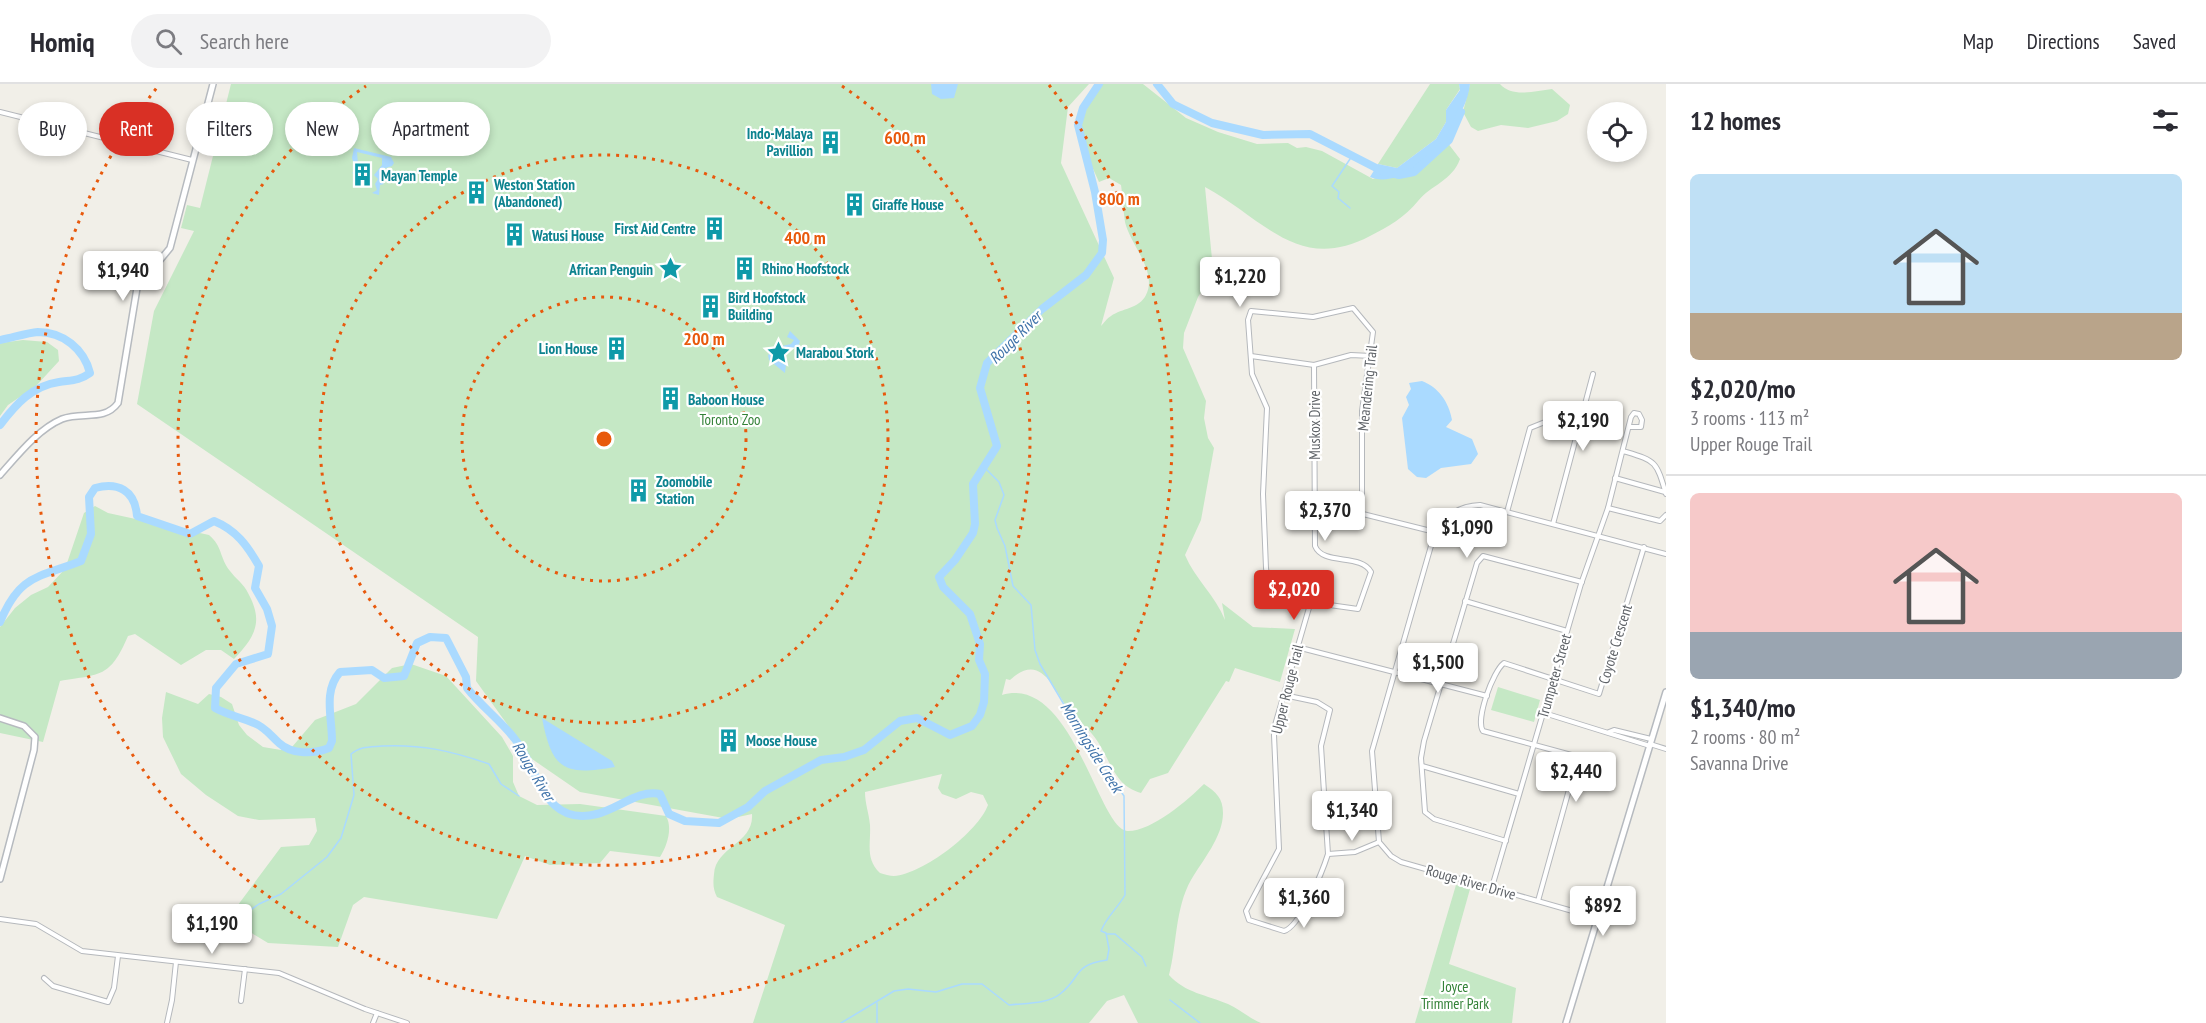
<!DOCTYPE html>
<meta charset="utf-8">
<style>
body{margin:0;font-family:"PT Sans Narrow",sans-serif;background:#f2f2f3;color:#2b2b33;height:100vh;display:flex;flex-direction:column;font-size:22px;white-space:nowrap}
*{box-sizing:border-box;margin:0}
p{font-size:20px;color:#7c7c81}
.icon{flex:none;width:33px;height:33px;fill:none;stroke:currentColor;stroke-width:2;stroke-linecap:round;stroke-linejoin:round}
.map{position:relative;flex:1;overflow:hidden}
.sheet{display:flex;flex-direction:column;background:#fff;width:540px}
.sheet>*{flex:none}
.banner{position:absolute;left:18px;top:18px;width:570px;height:54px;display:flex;gap:12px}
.fabs{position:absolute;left:1587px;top:18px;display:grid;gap:12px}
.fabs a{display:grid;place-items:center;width:60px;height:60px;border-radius:50%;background:#fff;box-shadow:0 3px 9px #0003;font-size:30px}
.price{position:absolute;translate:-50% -51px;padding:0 14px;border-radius:6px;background:#fff;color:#222;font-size:20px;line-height:39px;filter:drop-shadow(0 2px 3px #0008)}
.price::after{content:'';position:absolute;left:50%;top:36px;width:18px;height:14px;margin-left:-9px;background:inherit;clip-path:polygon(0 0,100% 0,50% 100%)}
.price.active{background:#d93025;color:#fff}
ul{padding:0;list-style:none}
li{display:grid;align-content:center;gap:12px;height:318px;padding:0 24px}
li+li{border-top:2px solid #e1e1e2}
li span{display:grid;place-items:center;height:186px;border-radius:9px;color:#555}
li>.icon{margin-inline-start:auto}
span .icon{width:108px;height:108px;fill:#fffc;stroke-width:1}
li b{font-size:26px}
h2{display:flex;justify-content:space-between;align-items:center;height:72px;padding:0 24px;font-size:26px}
.pill{padding:0 21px;border-radius:27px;background:#fff;box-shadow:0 3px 9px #0003;font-size:21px;line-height:54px}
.pill.active{background:#d93025;color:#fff}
header{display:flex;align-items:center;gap:36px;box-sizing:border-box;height:84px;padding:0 30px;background:#fff;border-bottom:2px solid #e1e1e2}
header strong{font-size:28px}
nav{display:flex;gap:33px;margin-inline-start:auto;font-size:21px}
.search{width:420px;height:54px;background:#f2f2f3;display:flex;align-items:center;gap:15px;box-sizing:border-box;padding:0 21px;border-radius:33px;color:#7c7c81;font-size:22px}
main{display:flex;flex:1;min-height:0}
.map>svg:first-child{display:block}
</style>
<header>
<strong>Homiq</strong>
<div class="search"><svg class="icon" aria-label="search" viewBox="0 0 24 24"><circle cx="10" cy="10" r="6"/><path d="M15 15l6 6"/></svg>Search here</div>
<nav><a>Map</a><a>Directions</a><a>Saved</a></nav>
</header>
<main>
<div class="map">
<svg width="1666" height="939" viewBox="0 0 1666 939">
<rect width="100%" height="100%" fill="#f1efe8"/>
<g fill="#c5e8c5" fill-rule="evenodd">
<path d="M231,0H1089L1068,23L1061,79L1114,194L1101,242C1104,239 1107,234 1111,232C1122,224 1139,225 1146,211C1158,188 1130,160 1125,138C1123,126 1123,113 1121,101L1109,94L1099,98C1080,56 1069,40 1100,0H1143L1186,34L1218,48L1257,60L1288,59L1297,64L1306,63L1322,67L1373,95L1445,62L1447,58L1460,75C1452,97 1431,101 1418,117C1405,133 1388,143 1370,152C1298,190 1263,134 1205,103L1212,175L1210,194L1198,213L1184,249L1183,264L1206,317L1204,334L1208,354L1214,364L1201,436L1185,471C1195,495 1215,511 1225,536L1222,519L1253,543L1295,545L1280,598L1235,584L1229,598L1226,597L1168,689L1150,695L1141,709C1115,702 1111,678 1098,658C1090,645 1076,635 1067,623C1052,602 1040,568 1010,596L1006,595L1002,611C1072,590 1098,744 1127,747C1151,748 1188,716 1204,700C1216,708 1223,714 1223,729C1223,753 1202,777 1191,796C1175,824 1177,861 1169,891C1185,909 1207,911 1228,920C1239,925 1249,934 1261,939H1138L1124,911L1107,917L1089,939H753L785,841L717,813C713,805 713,800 714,790C716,762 754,760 752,730L729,735L580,708L532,675L476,597L478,553L137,320L154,227L194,147L181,144L187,121L200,124ZM942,690L938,704L942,710L956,715L971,708L983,711L988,721C978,748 923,790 894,792C890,792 884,790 880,789C865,775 871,760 870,741C869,729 865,720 865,708Z"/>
<polygon points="1430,0 1459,0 1460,5 1446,26 1446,38 1436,55 1397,84 1378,80"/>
<path d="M1470,0H1500C1512,14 1535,7 1552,5L1570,21L1568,30L1557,37L1528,44L1501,41L1478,47L1471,43L1463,28Z"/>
<polygon points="23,256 47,258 58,266 59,277 36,302 8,321 0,332 0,259"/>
<path d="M95,422L108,429L209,451C223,463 219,473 230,487C235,494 244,500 248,509C264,538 255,553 234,575L221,566H206L181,581L135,550L128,552C110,594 101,590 60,597L43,658L0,649V543L15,524L31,511L48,503L65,485L84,429Z"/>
<path d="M411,580L446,592L502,653L513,672V698L519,712L537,721L580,720L666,732C673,744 667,762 660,773L610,767L600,779L550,781L525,772L497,835L364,813L353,821L338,863L268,859L253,850L232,829L281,763L309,761L317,747L315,734L259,736L238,732L206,711L181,690L163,653L162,634L166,608L198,620L209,610L221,613L232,620L239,641L247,651L263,663L281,666L292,663L315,636L356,620L392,584Z"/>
<polygon points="1498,603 1540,616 1534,638 1491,626"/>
<polygon points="1456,801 1470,805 1449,880 1516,904 1512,939 1415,939"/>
</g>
<g fill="#aadaff">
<polygon points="931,0 958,0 954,14 941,15 932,10"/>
<path d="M1459,0H1470C1468,18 1461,27 1454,42C1450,49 1449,57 1444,63C1429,80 1392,103 1370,93L1378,80L1397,84L1436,55L1446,38V26L1460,6Z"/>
<polygon points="354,64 391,73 394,79 392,82 383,85 381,97 384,100 380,101 379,111 372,109 377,106 375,100 378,95 374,91 382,81 382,74 357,68 358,80 362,84 357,91 352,89 356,85 352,74"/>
<polygon points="790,247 800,257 798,263 786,265 778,271 786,281 785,289 769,276 768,271 782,262 791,260 794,256 787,253"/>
<path d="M1422,297C1438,303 1449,318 1452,336L1446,343L1472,355L1478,370L1471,380L1441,384L1426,394L1417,393L1408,385L1402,334L1409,321L1406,313L1411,305L1409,299Z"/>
<path d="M542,634L612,677L615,683C564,692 552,686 542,634Z"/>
</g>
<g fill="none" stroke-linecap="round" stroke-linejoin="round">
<g stroke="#aadaff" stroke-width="1.5">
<polyline points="1350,124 1338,114 1339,108 1332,102 1352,72"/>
<path d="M236,836L259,820L281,810L327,773L341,754L354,711L351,670C360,662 370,663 382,662C421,660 452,667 489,680L501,700L519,712"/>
<polyline points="1107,850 1115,850 1142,873 1146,882"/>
<polyline points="1170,916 1200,939"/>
<path d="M841,939L894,907L908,905L936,908L962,900H982L1009,921C1024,919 1048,920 1060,910C1082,893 1072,881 1107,876L1109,865L1106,849L1101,847C1107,832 1117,825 1125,811L1124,712L1085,656L1040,580L1035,566L1031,521L1013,502L1005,462L997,444L995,436L1004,411L999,398L984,383"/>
<polyline points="877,939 877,919"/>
</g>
<g stroke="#aadaff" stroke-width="8">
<polyline points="1157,0 1173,20 1212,39 1263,51 1310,50 1382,87 1399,91 1414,88 1449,56 1461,28"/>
<path d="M0,256C12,254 26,249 38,248C63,248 84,265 90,289C79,297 72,296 59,298C32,302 16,320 0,341"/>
<path d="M0,538C20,490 38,494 81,477L91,450L89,413L95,404C118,398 135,406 137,432L190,450L214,437C236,446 247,461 259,482L255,504L267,525L272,542L268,570L236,580L216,604L215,624C228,631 240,633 254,639C265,643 271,652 279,659C292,671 314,670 329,664L332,657C332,633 323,607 340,588L372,586L384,594L404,592L417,559L430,553L446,554L466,593L467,604C481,622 500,636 514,654C539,683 542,744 597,730C618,725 639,705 660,710L669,730L685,737L719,739L748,723L765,707L821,676L844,673L864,666L900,637L917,634L950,651L972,642L980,631L984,618L985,590L979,576L980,560L970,530L943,503L939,493L955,476L973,449L975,440L973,400L997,362L980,304L987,279L1042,225L1086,191L1102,169L1103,156L1095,108L1078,41L1083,24L1099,0"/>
</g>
<defs>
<g id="street">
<polyline points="0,28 192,76"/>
<polyline points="1251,272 1314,281 1351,271 1371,272"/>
<path d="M1314,281L1315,462C1323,482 1361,469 1371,488L1358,525L1273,513L1269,506L1266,484L1263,410L1267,324L1252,290L1248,236L1251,227L1313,233L1353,224L1373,248L1362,327V429"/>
<path d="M1623,367C1656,377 1656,376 1666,410"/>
<polyline points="1615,394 1665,408"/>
<polyline points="1315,418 1435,448"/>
<polyline points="1608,424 1660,437 1666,431"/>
<polyline points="1507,428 1530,344 1565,330 1581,335"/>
<polyline points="1553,440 1593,290"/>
<polyline points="1465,517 1567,547"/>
<polyline points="1297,563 1487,612"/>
<path d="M1284,611L1317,618L1330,626L1321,662L1328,770C1323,786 1300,843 1284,847L1249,836L1246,827L1279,765L1274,651L1275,641L1311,517"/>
<polyline points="1544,629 1650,662"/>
<polyline points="1609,648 1614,646 1651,655"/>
<polyline points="1650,660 1666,665"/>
<polyline points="1422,682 1519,710"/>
<polyline points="1506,757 1434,735 1425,728 1421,674 1424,657 1477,479 1483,472 1582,498"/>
<polyline points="1328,770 1355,768 1379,758"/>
<polyline points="1492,803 1581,500 1608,424 1631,333 1634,329 1639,330 1642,336 1641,343 1629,343"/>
<path d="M1538,817L1577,677L1575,672L1483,647C1475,636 1493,587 1504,579L1599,610L1644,463"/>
<path d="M1597,834L1401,778L1391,772L1379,758L1372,667L1435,448C1446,431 1459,422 1480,421L1666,470"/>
<polyline points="0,835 36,840 82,867 279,889 365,925 407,939"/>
<polyline points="44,894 53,902 108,918 114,904 118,872"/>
<polyline points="241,917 245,885"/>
<polyline points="167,939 172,916 176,878"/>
<polyline points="373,939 377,929"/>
</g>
<g id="secondary">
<path d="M0,391C17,372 38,345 62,335C82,327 104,338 118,319L137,204L170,164L213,0"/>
<polyline points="0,634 24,642 35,653 34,666 0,795"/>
<polyline points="1566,939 1666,608"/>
</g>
</defs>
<use href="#street" stroke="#b5b8bc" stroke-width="6"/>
<use href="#secondary" stroke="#b6babf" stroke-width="8"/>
<use href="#street" stroke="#fff" stroke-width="4"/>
<use href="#secondary" stroke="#fff" stroke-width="5"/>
</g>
<g fill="none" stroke="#e8590c" stroke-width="3" stroke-dasharray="3 6">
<circle cx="604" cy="355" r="142"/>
<circle cx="604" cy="355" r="284"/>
<path d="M842 2A426 426 0 1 1 366 2"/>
<path d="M1049 1A568 568 0 1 1 159 1"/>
</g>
<defs>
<symbol id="building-bare" viewBox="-9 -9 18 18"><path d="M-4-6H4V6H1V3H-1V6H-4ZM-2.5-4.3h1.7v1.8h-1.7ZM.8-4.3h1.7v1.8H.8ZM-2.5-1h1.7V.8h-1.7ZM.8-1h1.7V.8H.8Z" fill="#0f9aa8" stroke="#fff" stroke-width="2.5" paint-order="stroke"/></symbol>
<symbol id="sight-bare" viewBox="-9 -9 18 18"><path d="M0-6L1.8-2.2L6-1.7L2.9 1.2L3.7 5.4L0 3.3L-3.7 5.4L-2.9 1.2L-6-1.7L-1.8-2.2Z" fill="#0f9aa8" stroke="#fff" stroke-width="2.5" paint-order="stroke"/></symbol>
</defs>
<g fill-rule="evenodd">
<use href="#building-bare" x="814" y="42" width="33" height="33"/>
<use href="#building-bare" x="346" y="74" width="33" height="33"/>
<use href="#building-bare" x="460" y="92" width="33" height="33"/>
<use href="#building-bare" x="838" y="104" width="33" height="33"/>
<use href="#building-bare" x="698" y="128" width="33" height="33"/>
<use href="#building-bare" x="498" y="134" width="33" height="33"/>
<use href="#building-bare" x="728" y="168" width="33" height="33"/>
<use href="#sight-bare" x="654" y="168" width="33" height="33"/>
<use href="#building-bare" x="694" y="206" width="33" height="33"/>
<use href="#building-bare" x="600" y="248" width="33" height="33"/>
<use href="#sight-bare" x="762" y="252" width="33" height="33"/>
<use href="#building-bare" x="654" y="298" width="33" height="33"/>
<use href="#building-bare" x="622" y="390" width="33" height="33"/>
<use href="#building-bare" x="712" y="640" width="33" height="33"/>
</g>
<g text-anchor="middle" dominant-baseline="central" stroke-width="4.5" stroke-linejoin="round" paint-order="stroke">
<g font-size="15" font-weight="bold" fill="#0d838f" stroke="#fff" text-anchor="start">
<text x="813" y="49" text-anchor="end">Indo-Malaya<tspan x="813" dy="17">Pavillion</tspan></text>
<text x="381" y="91">Mayan Temple</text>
<text x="494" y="100">Weston Station<tspan x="494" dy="17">(Abandoned)</tspan></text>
<text x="872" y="120">Giraffe House</text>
<text x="696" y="144" text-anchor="end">First Aid Centre</text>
<text x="532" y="151">Watusi House</text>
<text x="762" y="184">Rhino Hoofstock</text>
<text x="653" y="185" text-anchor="end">African Penguin</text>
<text x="728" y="213">Bird Hoofstock<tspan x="728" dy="17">Building</tspan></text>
<text x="598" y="264" text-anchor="end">Lion House</text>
<text x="796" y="268">Marabou Stork</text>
<text x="688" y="315">Baboon House</text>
<text x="656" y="397">Zoomobile<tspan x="656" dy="17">Station</tspan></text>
<text x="746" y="656">Moose House</text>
</g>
<g font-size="15" fill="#5f6368" stroke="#fff">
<text transform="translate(1367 304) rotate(-84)">Meandering Trail</text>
<text transform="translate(1314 341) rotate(-90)">Muskox Drive</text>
<text transform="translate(1615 560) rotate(-73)">Coyote Crescent</text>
<text transform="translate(1554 592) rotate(-74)">Trumpeter Street</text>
<text transform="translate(1287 605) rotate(-76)">Upper Rouge Trail</text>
<text transform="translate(1471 798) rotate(16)">Rouge River Drive</text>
</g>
<g font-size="15" fill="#348238" stroke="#fff">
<text x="730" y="335">Toronto Zoo</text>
<text x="1455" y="902">Joyce<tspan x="1455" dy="17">Trimmer Park</tspan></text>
</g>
<g font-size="16" font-style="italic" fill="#4174aa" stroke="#fff">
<text transform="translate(1015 253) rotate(-45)">Rouge River</text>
<text transform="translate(1092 663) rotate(58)">Morningside Creek</text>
<text transform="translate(534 687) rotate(59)">Rouge River</text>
</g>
</g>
<circle cx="604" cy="355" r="9" fill="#e8590c" stroke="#fff" stroke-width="3"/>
<g font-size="18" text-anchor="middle" font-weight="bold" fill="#e8590c" stroke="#fff" stroke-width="4.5" stroke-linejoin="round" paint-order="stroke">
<text x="905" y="60">600 m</text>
<text x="1119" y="121">800 m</text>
<text x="805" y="160">400 m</text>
<text x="704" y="261">200 m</text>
</g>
</svg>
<div class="fabs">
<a><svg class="icon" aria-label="locate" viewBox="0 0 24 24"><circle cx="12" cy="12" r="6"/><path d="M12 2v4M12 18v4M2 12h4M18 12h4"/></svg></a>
</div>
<b class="price" style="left:123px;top:218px">$1,940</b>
<b class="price" style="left:1240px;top:224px">$1,220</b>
<b class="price" style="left:1583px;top:368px">$2,190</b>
<b class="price" style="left:1325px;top:458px">$2,370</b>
<b class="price" style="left:1467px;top:475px">$1,090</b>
<b class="price active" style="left:1294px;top:537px">$2,020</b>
<b class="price" style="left:1438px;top:610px">$1,500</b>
<b class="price" style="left:1576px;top:719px">$2,440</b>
<b class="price" style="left:1352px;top:758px">$1,340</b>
<b class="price" style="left:1304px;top:845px">$1,360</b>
<b class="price" style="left:1603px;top:853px">$892</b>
<b class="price" style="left:212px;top:871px">$1,190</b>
<div class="banner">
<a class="pill">Buy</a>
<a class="pill active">Rent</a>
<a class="pill">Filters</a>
<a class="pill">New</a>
<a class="pill">Apartment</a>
</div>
</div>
<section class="sheet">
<h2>12 homes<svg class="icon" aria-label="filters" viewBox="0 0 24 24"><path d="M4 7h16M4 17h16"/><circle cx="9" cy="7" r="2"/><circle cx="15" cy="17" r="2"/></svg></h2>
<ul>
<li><span style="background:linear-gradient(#bfe0f5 75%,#b9a48a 0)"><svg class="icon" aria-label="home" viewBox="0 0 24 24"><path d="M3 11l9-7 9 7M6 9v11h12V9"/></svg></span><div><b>$2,020/mo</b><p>3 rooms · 113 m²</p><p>Upper Rouge Trail</p></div></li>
<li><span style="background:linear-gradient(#f6c9c9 75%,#9aa5b1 0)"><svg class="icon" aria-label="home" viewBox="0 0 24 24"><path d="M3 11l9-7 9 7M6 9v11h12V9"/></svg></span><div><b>$1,340/mo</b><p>2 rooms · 80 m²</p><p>Savanna Drive</p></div></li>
</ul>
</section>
</main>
